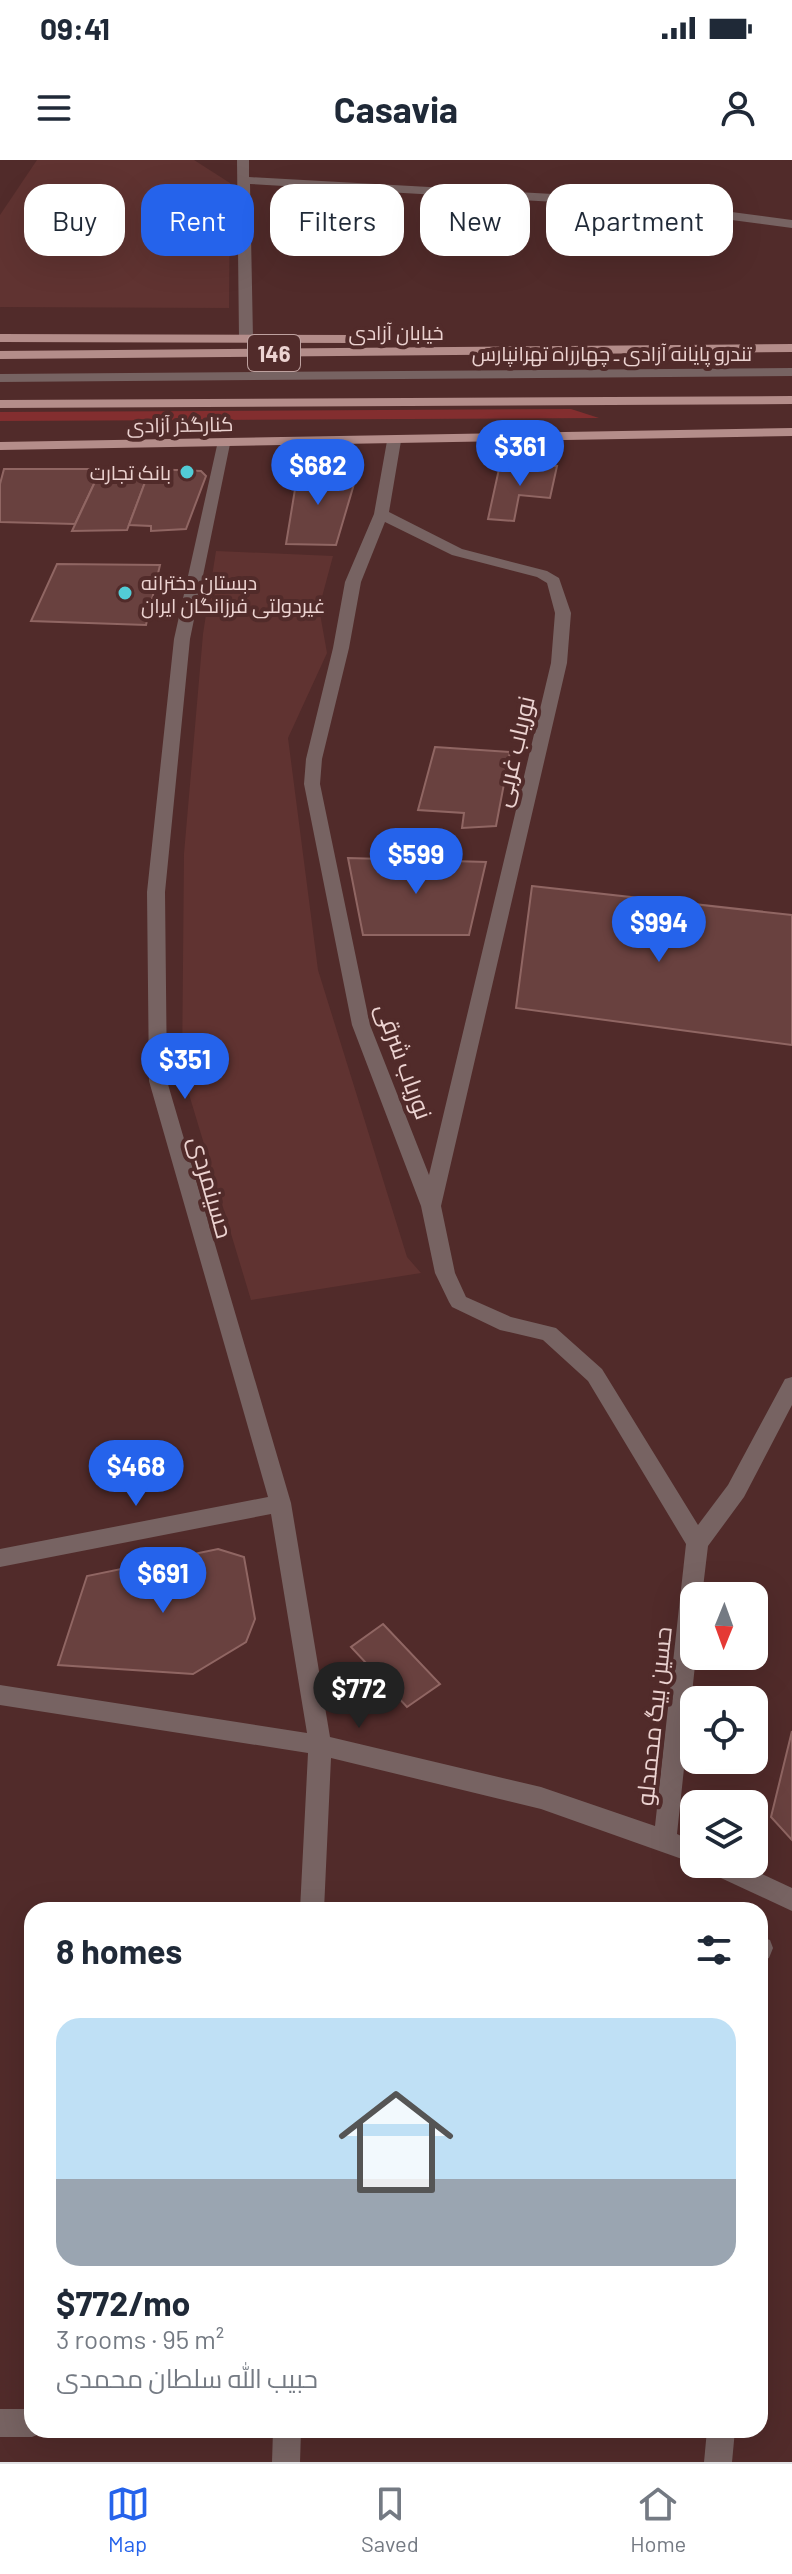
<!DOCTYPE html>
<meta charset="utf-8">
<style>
body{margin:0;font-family:Barlow,Cairo,sans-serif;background:#f6f6f7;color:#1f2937;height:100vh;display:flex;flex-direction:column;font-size:30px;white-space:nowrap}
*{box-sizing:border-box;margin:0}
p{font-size:26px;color:#747a83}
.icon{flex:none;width:44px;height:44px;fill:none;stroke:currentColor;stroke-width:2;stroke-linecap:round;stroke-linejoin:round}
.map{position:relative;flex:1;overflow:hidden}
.sheet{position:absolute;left:24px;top:1742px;width:744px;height:536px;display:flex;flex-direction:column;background:#fff;border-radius:24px;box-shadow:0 8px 32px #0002}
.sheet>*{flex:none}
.guide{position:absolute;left:24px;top:24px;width:744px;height:72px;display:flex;gap:16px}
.needle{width:52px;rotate:181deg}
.buttons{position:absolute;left:680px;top:1422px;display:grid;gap:16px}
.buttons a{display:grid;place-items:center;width:88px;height:88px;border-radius:16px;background:#fff;box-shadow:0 8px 32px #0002;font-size:40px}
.price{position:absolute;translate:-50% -68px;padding:0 18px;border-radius:28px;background:#2563eb;color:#fff;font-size:26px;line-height:52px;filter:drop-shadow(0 2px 4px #0008)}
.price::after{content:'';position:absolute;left:50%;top:48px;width:24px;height:18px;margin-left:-12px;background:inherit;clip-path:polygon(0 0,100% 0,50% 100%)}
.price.selected{background:#222;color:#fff}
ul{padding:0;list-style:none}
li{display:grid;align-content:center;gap:16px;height:424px;padding:0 32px}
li+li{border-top:2px solid #e0e1e3}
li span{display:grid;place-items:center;height:248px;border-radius:24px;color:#555}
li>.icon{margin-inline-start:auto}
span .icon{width:144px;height:144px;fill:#fffc;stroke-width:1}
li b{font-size:34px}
h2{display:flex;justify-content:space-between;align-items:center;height:96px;padding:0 32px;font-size:34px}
.tag{padding:0 28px;border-radius:24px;background:#fff;box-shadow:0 8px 32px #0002;font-size:28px;line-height:72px}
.tag.selected{background:#2563eb;color:#fff}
.status{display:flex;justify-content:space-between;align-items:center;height:56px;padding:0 40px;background:#fff;direction:ltr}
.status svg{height:22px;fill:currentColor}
header{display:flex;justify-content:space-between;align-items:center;height:104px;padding:0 32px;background:#fff;font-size:36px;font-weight:700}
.tabs{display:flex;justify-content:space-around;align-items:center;height:112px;border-top:2px solid #e0e1e3;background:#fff;font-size:22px;color:#747a83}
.tabs a{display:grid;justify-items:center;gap:4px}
.tabs .selected{color:#2563eb}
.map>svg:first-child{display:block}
</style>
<div class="status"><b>09:41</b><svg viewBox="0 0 49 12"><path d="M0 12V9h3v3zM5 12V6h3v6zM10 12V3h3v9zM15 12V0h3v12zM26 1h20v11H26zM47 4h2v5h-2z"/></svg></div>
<header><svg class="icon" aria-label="menu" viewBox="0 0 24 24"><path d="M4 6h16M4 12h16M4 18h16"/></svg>Casavia<svg class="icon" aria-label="person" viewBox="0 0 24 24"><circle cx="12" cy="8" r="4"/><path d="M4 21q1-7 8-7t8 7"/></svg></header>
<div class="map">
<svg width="792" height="2302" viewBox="0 0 792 2302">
<rect width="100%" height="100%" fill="#512b2a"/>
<g fill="#603331">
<polygon points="37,0 194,0 230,23 229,148 0,147 0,55"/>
<polygon points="216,391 333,396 319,448 327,493 288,578 318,810 407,1097 421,1113 251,1140 182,911 184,694 203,474"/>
</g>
<polygon fill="#832e2f" points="571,249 599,258 0,261 0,252"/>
<g fill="#69413f" stroke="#906663" stroke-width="2">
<polygon points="299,305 319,305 354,324 336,385 286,384"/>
<polygon points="508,306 557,306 550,338 519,335 514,361 488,359 499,309"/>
<polygon points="4,309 101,309 75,364 0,362 0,324"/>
<polygon points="101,309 150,309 127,370 72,371"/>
<polygon points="150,309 201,311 206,316 186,369 151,371 151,366 129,365"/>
<polygon points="57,404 160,405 146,465 31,461"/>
<polygon points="435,587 510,592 496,666 462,668 464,653 418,650"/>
<polygon points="348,698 486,702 469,775 363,775"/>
<polygon points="532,726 792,755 792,885 516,848"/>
<polygon points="218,1389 244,1397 255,1459 246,1482 193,1514 58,1505 87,1416"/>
<polygon points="383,1464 440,1524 407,1547 351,1487"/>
<polygon points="792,1571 792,1680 771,1657"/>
</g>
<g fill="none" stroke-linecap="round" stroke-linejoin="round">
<g fill="#776362" fill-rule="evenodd">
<polygon points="237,0 249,0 249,17 625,38 792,60 792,68 625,46 250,24 253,178 246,182 239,178"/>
<polygon points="792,208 792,216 0,222 0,214"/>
<path d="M394,277L401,281L389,352L462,389L547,411L559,418L571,453L567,503L441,1046L455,1113L466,1137L511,1157L556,1168L602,1209L698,1365L728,1325L785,1219L792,1217V1245L744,1337L708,1386L702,1436H694L696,1496L677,1674L694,1682L696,1704L541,1649L331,1598L324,1750H300L308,1593L0,1545V1525L307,1573L271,1354L0,1407V1389L268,1337L149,921L147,732L174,479L218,281H228L230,284L190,479L165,732L167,921L291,1343L330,1577L541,1627L655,1666L686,1384L588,1221L543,1180L500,1170L452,1147L449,1142L435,1113L421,1046L352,865L304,624L306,599L333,488L345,422L374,354L387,281ZM385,362L452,395L537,417L547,423L555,453L551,503L429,1015L370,865L320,624L322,599L349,488L361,422Z"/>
<polygon points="704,1704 741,1704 792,1728 792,1751 708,1712"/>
<polygon points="761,1777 770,1780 773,1788 769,1798 760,1802"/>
<polygon points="0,2249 32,2249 32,2270 43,2270 42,2273 32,2277 0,2277"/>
<polygon points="273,2270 301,2270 300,2302 272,2302"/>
<polygon points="707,2270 735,2270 732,2302 704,2302"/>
</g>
<g fill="#b48d8a" fill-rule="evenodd">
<polygon points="0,174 354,175 361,179 354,183 0,182"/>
<polygon points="792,184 792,192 0,199 0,191"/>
<polygon points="792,236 792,244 0,248 0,240"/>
<polygon points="792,268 792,276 0,290 0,282"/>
</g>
</g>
<g fill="#52ccd6" stroke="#512b2a" stroke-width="3">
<circle cx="187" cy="312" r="8"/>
<circle cx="125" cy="433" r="8"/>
</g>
<g text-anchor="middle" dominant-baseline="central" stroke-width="8" stroke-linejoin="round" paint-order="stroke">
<g font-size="20" fill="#ecd3d1" stroke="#512b2a">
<text x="396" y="172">خیابان آزادی</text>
<text x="612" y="193">تندرو پایانه آزادی ـ چهارراه تهرانپارس</text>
<text transform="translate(180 264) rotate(-1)">کنارگذر آزادی</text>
</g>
<g font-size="20" fill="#ecd3d1" stroke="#512b2a" text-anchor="end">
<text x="171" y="312">بانک تجارت</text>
<text x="141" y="422" text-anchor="start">دبستان دخترانه<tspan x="141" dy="23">غیردولتی فرزانگان ايران</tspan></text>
</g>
<rect fill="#512b2a" stroke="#bea19f" stroke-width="2" x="248" y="175" width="52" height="36" rx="6"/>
<g font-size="22" font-weight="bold" fill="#ecd3d1">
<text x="274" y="193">146</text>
</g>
<g font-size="24" fill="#ecd3d1" stroke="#512b2a">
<text transform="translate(513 591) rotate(-77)">نوریاب غربی</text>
<text transform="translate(405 901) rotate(70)">نوریاب شرقی</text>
<text transform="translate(212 1027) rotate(74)">حسینمردی</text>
<text transform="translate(653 1556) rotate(-84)">حسین بیگ محمدلو</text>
</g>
</g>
</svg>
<div class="buttons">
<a><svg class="needle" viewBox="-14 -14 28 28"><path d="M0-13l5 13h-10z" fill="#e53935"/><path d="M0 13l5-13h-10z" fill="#747a83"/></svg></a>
<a><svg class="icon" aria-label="locate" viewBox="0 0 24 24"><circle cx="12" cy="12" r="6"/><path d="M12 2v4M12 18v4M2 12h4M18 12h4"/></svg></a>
<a><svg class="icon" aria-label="layers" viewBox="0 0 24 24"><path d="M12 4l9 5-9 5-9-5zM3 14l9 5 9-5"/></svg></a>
</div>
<b class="price" style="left:520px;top:328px">$361</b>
<b class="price" style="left:318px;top:347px">$682</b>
<b class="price" style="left:416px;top:736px">$599</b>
<b class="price" style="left:659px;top:804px">$994</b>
<b class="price" style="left:185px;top:941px">$351</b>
<b class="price" style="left:136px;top:1348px">$468</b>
<b class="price" style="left:163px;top:1455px">$691</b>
<b class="price selected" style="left:359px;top:1570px">$772</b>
<div class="guide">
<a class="tag">Buy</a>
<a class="tag selected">Rent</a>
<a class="tag">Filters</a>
<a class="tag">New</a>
<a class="tag">Apartment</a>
</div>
<section class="sheet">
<h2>8 homes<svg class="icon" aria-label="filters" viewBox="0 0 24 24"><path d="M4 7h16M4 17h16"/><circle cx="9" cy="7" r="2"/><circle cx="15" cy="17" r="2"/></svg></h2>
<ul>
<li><span style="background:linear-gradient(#bfe0f5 65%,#9aa5b1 0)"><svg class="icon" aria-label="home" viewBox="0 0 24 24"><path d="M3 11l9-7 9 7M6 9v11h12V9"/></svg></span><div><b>$772/mo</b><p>3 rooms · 95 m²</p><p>حبیب الله سلطان محمدی</p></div></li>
</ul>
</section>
</div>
<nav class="tabs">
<a class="selected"><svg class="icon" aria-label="map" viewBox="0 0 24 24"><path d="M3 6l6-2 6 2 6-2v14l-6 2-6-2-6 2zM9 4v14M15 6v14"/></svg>Map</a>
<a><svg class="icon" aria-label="saved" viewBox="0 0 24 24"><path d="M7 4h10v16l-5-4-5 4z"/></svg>Saved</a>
<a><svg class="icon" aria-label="home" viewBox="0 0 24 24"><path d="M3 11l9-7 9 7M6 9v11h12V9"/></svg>Home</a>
</nav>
